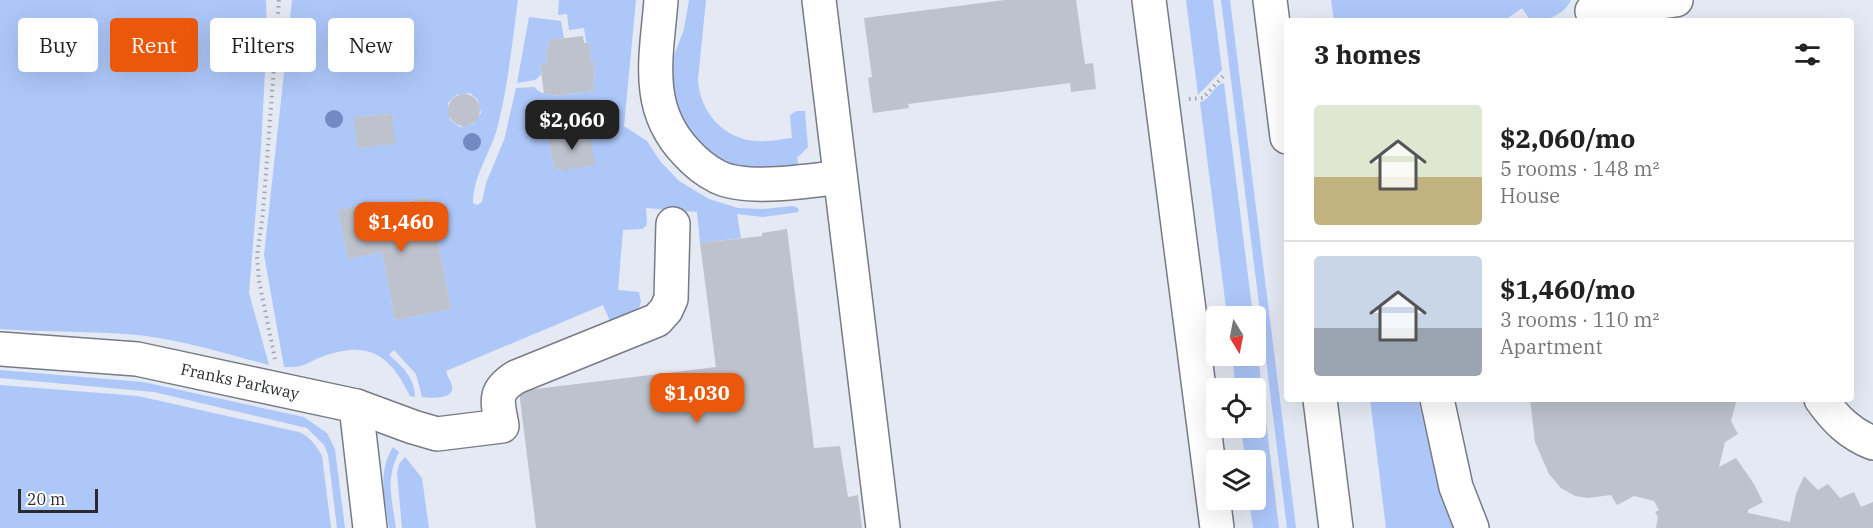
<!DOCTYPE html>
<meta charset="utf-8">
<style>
body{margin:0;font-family:"IBM Plex Serif",serif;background:#f6f6f6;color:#222;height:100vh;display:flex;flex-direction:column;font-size:22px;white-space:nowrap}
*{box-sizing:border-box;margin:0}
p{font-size:20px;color:#767676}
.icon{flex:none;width:33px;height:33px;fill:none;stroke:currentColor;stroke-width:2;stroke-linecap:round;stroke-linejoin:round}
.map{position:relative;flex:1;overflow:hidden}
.side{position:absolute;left:1284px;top:18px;width:570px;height:384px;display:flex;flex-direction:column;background:#fff;border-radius:6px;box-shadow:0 6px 24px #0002}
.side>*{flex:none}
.guide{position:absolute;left:18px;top:18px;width:570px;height:54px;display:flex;gap:12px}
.needle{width:39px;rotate:170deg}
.tools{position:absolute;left:1206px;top:306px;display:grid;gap:12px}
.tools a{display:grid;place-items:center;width:60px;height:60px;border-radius:6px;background:#fff;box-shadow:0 6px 24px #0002;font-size:30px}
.scale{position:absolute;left:18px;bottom:15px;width:80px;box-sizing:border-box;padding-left:6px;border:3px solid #292b2f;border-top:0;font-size:16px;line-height:21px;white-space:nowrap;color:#292b2f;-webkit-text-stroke:4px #fff;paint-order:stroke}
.price{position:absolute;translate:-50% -51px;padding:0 14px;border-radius:12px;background:#ea580c;color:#fff;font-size:20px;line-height:39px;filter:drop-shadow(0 2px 3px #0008)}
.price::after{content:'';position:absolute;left:50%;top:36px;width:18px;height:14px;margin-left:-9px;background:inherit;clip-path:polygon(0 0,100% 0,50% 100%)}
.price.active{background:#222;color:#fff}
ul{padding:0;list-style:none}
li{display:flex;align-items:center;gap:18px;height:150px;padding:0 30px}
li+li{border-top:2px solid #e0e0e0}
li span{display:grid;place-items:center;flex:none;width:168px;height:120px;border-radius:6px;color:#555}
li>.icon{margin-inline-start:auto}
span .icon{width:72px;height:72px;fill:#fffc;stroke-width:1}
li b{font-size:26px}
h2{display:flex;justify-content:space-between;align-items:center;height:72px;padding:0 30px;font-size:26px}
.pill{padding:0 21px;border-radius:6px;background:#fff;box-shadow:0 6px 24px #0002;font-size:21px;line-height:54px}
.pill.active{background:#ea580c;color:#fff}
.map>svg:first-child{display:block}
</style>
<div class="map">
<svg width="1873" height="528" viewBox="0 0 1873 528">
<rect width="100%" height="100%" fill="#e4e9f3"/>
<g fill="#adc7f9" fill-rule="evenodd">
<path d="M0,0H266L267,33L261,147L249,293L269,365C222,353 174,337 125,334C83,331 42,332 0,329Z"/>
<path d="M292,0H518C512,43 508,87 497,129C490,154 473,176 473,203L477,205L482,202L486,183L504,140L516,88L534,87C540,93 543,94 551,93L552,96L594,91L593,79L595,77L593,61H591L589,42H586L584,28L569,30L567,14L558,15L559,0H636L624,126L647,141L660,161L679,181L709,199L738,208L763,209L793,206L798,208L799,212L763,217L737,214L741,238L700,243L697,212L646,208L647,225L642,229L623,230L618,290L639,292L641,302L638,311L612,322L609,319L603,305L446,371C447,376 451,381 452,386C455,400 431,398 422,397L416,374L394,350L389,355C402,366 415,378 415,397L410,396C390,355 369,340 324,356C307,362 306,368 284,367L264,255ZM470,93L478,100L481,113L473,124L460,127L450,120L448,103L456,95ZM392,114L394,144L357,147L355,117ZM589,130L561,171L560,168L554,169L548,137ZM429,197L451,309L395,320L382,252L348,259L338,210L381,201L382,207Z"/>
<path d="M689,0H706L698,79C699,112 725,141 759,141C770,142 781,139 792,138L790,115L796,111H805L808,147L797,158L799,167L758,171L722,162L696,143L672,100L671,64L684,29Z"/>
<polygon points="1186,0 1213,0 1222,70 1198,95"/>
<polygon points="1221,0 1230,0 1296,528 1287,528"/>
<path d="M1331,0H1571C1564,15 1547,21 1531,21L1522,8L1504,21H1334Z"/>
<polygon points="529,17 561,21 564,38 548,40 550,49 546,50 547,63 540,65 541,75 535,80 517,83"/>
<path d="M1224,83L1253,316H1227L1200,102C1211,100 1213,85 1224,83Z"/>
<polygon points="1256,339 1276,504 1279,528 1253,528 1249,500 1256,500 1256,460 1245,460 1241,428 1256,428 1256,388 1236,388 1232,356 1256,356"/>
<polygon points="0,370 143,382 304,417 327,433 335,449 345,528 337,528 328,455 324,445 307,428 154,392 0,378"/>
<path d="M0,385L138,396L299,432C310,437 316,445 322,456L331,528H0Z"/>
<polygon points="1370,399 1418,399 1437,478 1455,528 1386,528"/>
<path d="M393,447L399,452C385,480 392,498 396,528H389C385,501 377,472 393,447Z"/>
<polygon points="405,457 422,478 429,528 402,528 397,473 399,464"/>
</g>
<g fill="#bdc2cc">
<polygon points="1005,0 1076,0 1085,64 1093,63 1096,89 1071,92 1070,83 908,104 909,108 873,113 868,78 872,77 864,18"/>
<polygon points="583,36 584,43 589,42 591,61 593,60 595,77 593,79 594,91 551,96 551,93 544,94 540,64 547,63 546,49 550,49 548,40"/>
<circle cx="464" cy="110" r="16"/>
<polygon points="392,114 395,144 357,148 354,117"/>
<polygon points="589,130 595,165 561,171 560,168 554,169 548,137"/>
<polygon points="429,197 451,309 395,320 382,252 348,259 338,210 381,201 382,207"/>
<polygon points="787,229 814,448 840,446 848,497 858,495 862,528 536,528 519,391 716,367 700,243 762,236 762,233"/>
<polygon points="1530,399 1737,399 1731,421 1738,434 1725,442 1719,467 1736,458 1754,484 1763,502 1748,510 1748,513 1790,522 1796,494 1804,476 1818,490 1828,484 1840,498 1854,492 1861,507 1873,502 1873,528 1656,528 1658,517 1655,512 1659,510 1654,501 1634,496 1617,505 1611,495 1588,498 1575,496 1561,488 1549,474 1535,442"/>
</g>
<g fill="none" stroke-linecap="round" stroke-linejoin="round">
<defs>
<g id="minor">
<path d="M661,0C659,29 653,62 657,91C660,115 670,135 686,152C695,162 706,171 718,177C747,191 808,181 840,177"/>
<polyline points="819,0 883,528"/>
<polyline points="1149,0 1217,528"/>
<polyline points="1597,21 1592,11 1676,0"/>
<polyline points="0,349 137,359 356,406 370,528"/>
<polyline points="1437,399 1456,487 1472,528"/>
<path d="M1821,399C1835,419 1850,434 1873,443"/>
<path d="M356,406L413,427L437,434L502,426C498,402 492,392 516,377L657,320L666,310L671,299L673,224"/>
</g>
<g id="major">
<polyline points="1270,0 1287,137"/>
<polyline points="1320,399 1336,528"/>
</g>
</defs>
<use href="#minor" stroke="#777b84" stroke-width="36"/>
<use href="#major" stroke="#777b84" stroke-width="36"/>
<g stroke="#a0a4ab" stroke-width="4" stroke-dasharray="1.5 4.5" stroke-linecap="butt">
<polyline points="1189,99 1203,98 1226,73"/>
<polyline points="275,359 259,281 257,256 263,213 279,0"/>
</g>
<use href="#minor" stroke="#fff" stroke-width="33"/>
<use href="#major" stroke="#fff" stroke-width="33"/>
</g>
<g fill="#728ac2">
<circle cx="334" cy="119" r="9"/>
<circle cx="472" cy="142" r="9"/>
</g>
<g text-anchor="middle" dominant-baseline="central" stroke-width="4.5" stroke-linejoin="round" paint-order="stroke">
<g font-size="16" fill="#292b2f" stroke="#fff">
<text transform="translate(240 381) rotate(12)">Franks Parkway</text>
</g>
</g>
</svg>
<div class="tools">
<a><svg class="needle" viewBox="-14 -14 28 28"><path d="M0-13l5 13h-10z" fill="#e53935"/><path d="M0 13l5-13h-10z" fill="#767676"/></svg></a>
<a><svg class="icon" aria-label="locate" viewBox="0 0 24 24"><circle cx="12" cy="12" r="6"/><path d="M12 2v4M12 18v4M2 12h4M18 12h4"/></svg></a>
<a><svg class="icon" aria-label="layers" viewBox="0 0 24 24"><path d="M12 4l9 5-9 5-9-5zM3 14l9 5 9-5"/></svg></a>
</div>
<div class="scale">20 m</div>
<b class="price active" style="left:572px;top:151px">$2,060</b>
<b class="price" style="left:401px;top:253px">$1,460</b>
<b class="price" style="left:697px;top:424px">$1,030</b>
<div class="guide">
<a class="pill">Buy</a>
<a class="pill active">Rent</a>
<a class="pill">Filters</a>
<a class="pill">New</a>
</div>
<section class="side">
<h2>3 homes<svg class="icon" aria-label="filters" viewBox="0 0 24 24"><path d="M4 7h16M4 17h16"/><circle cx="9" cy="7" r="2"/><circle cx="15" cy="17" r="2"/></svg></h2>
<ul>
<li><span style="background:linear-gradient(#dfe7d0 60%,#c2b280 0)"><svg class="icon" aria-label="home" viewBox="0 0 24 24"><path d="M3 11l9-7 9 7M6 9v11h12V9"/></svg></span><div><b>$2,060/mo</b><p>5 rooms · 148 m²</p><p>House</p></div></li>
<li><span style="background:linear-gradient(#c9d6e8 60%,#9aa5b1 0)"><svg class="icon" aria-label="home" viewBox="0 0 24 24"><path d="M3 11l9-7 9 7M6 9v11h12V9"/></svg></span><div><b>$1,460/mo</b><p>3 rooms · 110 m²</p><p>Apartment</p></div></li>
</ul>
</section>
</div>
